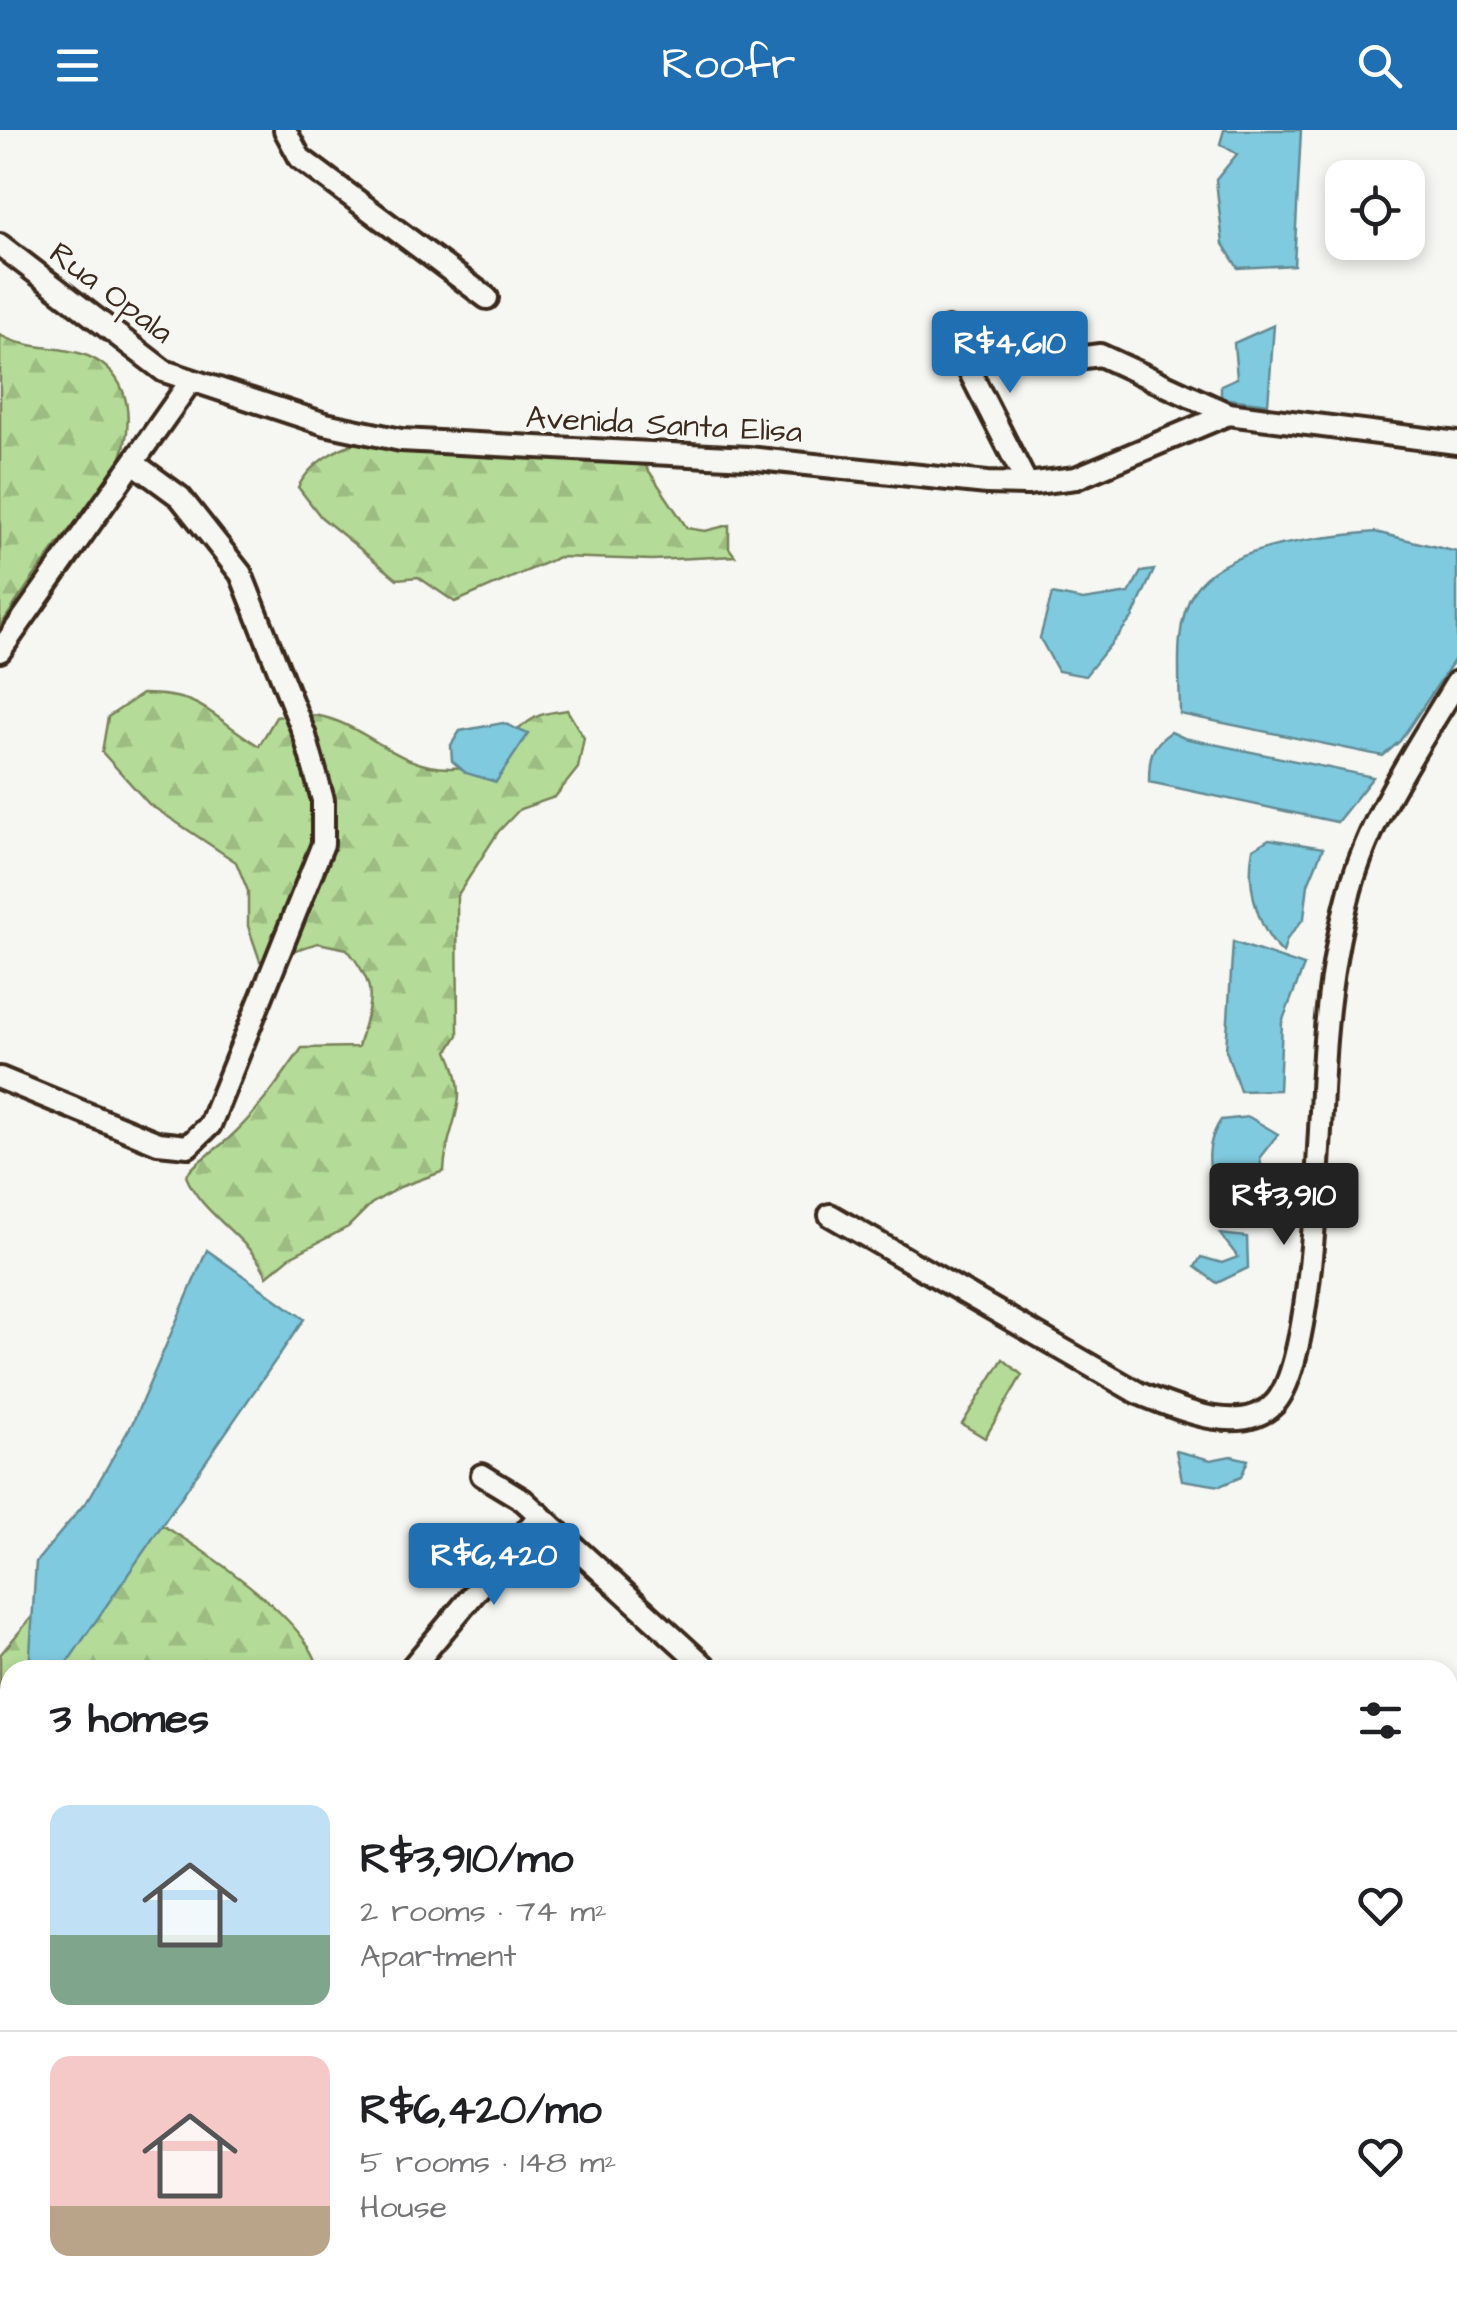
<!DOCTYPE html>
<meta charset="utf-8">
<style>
body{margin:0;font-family:"Architects Daughter",sans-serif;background:#f2f2f2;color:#202124;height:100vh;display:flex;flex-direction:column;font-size:38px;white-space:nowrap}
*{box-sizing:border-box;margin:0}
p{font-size:32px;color:#757577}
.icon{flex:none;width:55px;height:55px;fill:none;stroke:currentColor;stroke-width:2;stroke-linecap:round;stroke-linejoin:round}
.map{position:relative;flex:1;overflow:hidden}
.details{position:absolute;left:0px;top:1530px;width:1458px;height:642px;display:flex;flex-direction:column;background:#fff;border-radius:30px 30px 0 0;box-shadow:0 5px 15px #0003}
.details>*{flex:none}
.fabs{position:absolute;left:1325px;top:30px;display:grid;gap:20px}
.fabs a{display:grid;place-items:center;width:100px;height:100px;border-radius:20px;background:#fff;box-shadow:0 5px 15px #0003;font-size:50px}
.price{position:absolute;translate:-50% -85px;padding:0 22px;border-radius:10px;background:#1f6fb2;color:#fff;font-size:32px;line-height:65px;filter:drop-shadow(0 2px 5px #0008)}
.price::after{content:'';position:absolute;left:50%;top:60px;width:30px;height:22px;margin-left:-15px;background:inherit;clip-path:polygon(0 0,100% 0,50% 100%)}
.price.on{background:#222;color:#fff}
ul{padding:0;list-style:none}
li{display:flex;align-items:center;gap:30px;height:250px;padding:0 50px}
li+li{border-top:2px solid #e0e0e0}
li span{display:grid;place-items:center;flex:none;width:280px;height:200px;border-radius:20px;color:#555}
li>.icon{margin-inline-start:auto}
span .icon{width:120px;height:120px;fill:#fffc;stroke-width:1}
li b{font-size:42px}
h2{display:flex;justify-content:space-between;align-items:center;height:120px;padding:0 50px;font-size:42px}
header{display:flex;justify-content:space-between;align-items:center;height:130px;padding:0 50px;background:#1f6fb2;color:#fff;font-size:45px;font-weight:600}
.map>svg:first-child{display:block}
</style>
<header><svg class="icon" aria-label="menu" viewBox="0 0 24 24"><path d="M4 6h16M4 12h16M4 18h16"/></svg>Roofr<svg class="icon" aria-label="search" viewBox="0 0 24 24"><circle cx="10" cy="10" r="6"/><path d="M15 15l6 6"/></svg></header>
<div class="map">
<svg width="1457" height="2172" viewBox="0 0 1457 2172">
<defs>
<pattern id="forest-firs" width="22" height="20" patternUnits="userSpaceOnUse" patternTransform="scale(2.5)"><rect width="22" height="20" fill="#b4db97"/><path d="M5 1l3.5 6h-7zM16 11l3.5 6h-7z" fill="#9cbc82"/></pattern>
</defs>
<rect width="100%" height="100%" fill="#f6f6f2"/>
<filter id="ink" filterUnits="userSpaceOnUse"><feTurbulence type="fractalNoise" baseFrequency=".01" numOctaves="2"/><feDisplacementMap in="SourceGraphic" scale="20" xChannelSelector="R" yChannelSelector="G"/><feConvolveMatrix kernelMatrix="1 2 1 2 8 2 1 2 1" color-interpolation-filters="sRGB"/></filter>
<g filter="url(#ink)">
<polygon fill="#b4db97" stroke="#78825a" stroke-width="2.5" points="1003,1229 1022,1245 985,1308 962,1294"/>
<g fill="url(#forest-firs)" stroke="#78825a" stroke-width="2.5">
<path d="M0,205C33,224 78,211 107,238C137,265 130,312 114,344C104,363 84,381 71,398C45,430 22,462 0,497Z"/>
<path d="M360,311L630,328L645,335L687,398L705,401L729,395V418L735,426L652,430L559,427L455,472L418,447L397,449L321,387L298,357C311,332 334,320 360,311Z"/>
<path d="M142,564C206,564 209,586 259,616L276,587C356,570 381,639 451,638C489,638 506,603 536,587C545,582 557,582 567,580L584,608L578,638L555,667L520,679L498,702L457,766L458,905L448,921C474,978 446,989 444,1041L400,1057L371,1074L348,1097L290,1127L267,1146C248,1105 202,1086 186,1046C198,1029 212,1023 227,1010C257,983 279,951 302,918L358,917C371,869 380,860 347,819L318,813L260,831L248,796V761L236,732L149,674L102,622L108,587Z"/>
<path d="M152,1389C198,1416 308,1488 319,1540H10V2162L179,2163L175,2172H0V1525L76,1434Z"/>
</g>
<g fill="#7fcadf" stroke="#648a92" stroke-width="2.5">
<polygon points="1224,0 1301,0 1294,135 1238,138 1223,114 1216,50 1237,24 1220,14"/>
<polygon points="1274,195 1268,274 1221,268 1221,255 1237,248 1234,213"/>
<path d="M1375,402L1457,422V526L1400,611L1383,626L1180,584C1180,545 1173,496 1194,461C1224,414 1326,407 1375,402Z"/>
<polygon points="1154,440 1132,488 1085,546 1058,541 1040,508 1052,464 1083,470 1129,463 1141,442"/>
<polygon points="503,593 528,604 496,652 466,643 452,631 451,615 460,601"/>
<path d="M1171,602L1184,608L1373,647L1337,692L1149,652C1149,628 1150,616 1171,602Z"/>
<path d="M1269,709L1323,718L1308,754L1304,788L1287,809L1283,823C1257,800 1246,753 1253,719Z"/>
<polygon points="1233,812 1304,836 1282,892 1279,960 1240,961 1226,920"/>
<path d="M1249,987L1278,1004L1260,1027L1263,1049L1251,1067L1231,1065L1229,1083C1210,1053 1200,1022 1221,990Z"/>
<polygon points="1220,1104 1247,1107 1248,1138 1217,1153 1195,1137 1201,1127 1222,1133 1238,1127"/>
<polygon points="207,1120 304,1189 62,1540 29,1540 36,1432 90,1367 133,1292"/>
<polygon points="1176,1321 1211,1330 1231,1326 1248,1330 1241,1347 1220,1356 1182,1350"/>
</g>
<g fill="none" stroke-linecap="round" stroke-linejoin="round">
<defs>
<g id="minor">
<polyline points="285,0 300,28 487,168"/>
<polyline points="0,115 164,241 325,294 401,310 748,328 987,353 1027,354 1076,348 1228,284 1457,313"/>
<polyline points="948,199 1027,354"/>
<polyline points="1069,229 1100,225 1228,284"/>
<polyline points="0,521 190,252"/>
<polyline points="0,948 158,1013 188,1016 210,995 323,714 323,670 305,606 241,444 180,367 135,334"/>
<path d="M830,1085L1138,1263C1174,1277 1240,1308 1274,1274C1317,1231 1319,980 1325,910C1329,860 1337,808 1350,760C1371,685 1417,618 1457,552"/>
<polyline points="482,1345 523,1370 709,1540"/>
<polyline points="410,1540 540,1385"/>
<polyline points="1448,1606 1457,1579"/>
<polyline points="1448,1884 1456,1875"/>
<polyline points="413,2162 423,2172"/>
<polyline points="736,2162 747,2172"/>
<polyline points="867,2172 875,2162"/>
<polyline points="1177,2172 1186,2162"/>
</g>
</defs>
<use href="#minor" stroke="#3b2a1e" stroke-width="28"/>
<use href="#minor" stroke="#f6f6f2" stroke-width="20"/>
</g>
</g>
<g text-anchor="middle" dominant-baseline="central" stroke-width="9" stroke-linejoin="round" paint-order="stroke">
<g font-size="32" fill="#3b2a1e" stroke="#f6f6f2">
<text transform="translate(111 163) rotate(37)">Rua Opala</text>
<text transform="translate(664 295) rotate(3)">Avenida Santa Elisa</text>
</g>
</g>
</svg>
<div class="fabs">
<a><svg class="icon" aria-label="locate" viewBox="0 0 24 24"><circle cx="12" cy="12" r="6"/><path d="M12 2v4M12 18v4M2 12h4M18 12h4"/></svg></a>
</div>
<b class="price" style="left:1010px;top:266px">R$4,610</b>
<b class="price on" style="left:1284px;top:1118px">R$3,910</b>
<b class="price" style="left:494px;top:1478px">R$6,420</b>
<section class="details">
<h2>3 homes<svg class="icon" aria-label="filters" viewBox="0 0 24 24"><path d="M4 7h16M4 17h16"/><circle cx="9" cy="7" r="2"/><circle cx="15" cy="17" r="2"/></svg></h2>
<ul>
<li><span style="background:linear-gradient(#bfe0f5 65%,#7fa58c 0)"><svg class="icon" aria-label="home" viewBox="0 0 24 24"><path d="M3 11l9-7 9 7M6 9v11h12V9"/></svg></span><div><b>R$3,910/mo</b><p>2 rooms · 74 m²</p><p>Apartment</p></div><svg class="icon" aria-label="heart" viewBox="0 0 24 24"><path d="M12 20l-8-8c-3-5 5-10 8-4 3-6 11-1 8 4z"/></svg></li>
<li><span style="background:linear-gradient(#f6c9c9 75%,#b9a48a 0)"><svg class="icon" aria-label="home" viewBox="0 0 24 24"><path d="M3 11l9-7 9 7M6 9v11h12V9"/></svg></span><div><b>R$6,420/mo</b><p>5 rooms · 148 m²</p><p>House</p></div><svg class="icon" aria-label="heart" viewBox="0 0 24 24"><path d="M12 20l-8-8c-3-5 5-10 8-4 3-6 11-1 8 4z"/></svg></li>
</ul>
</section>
</div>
